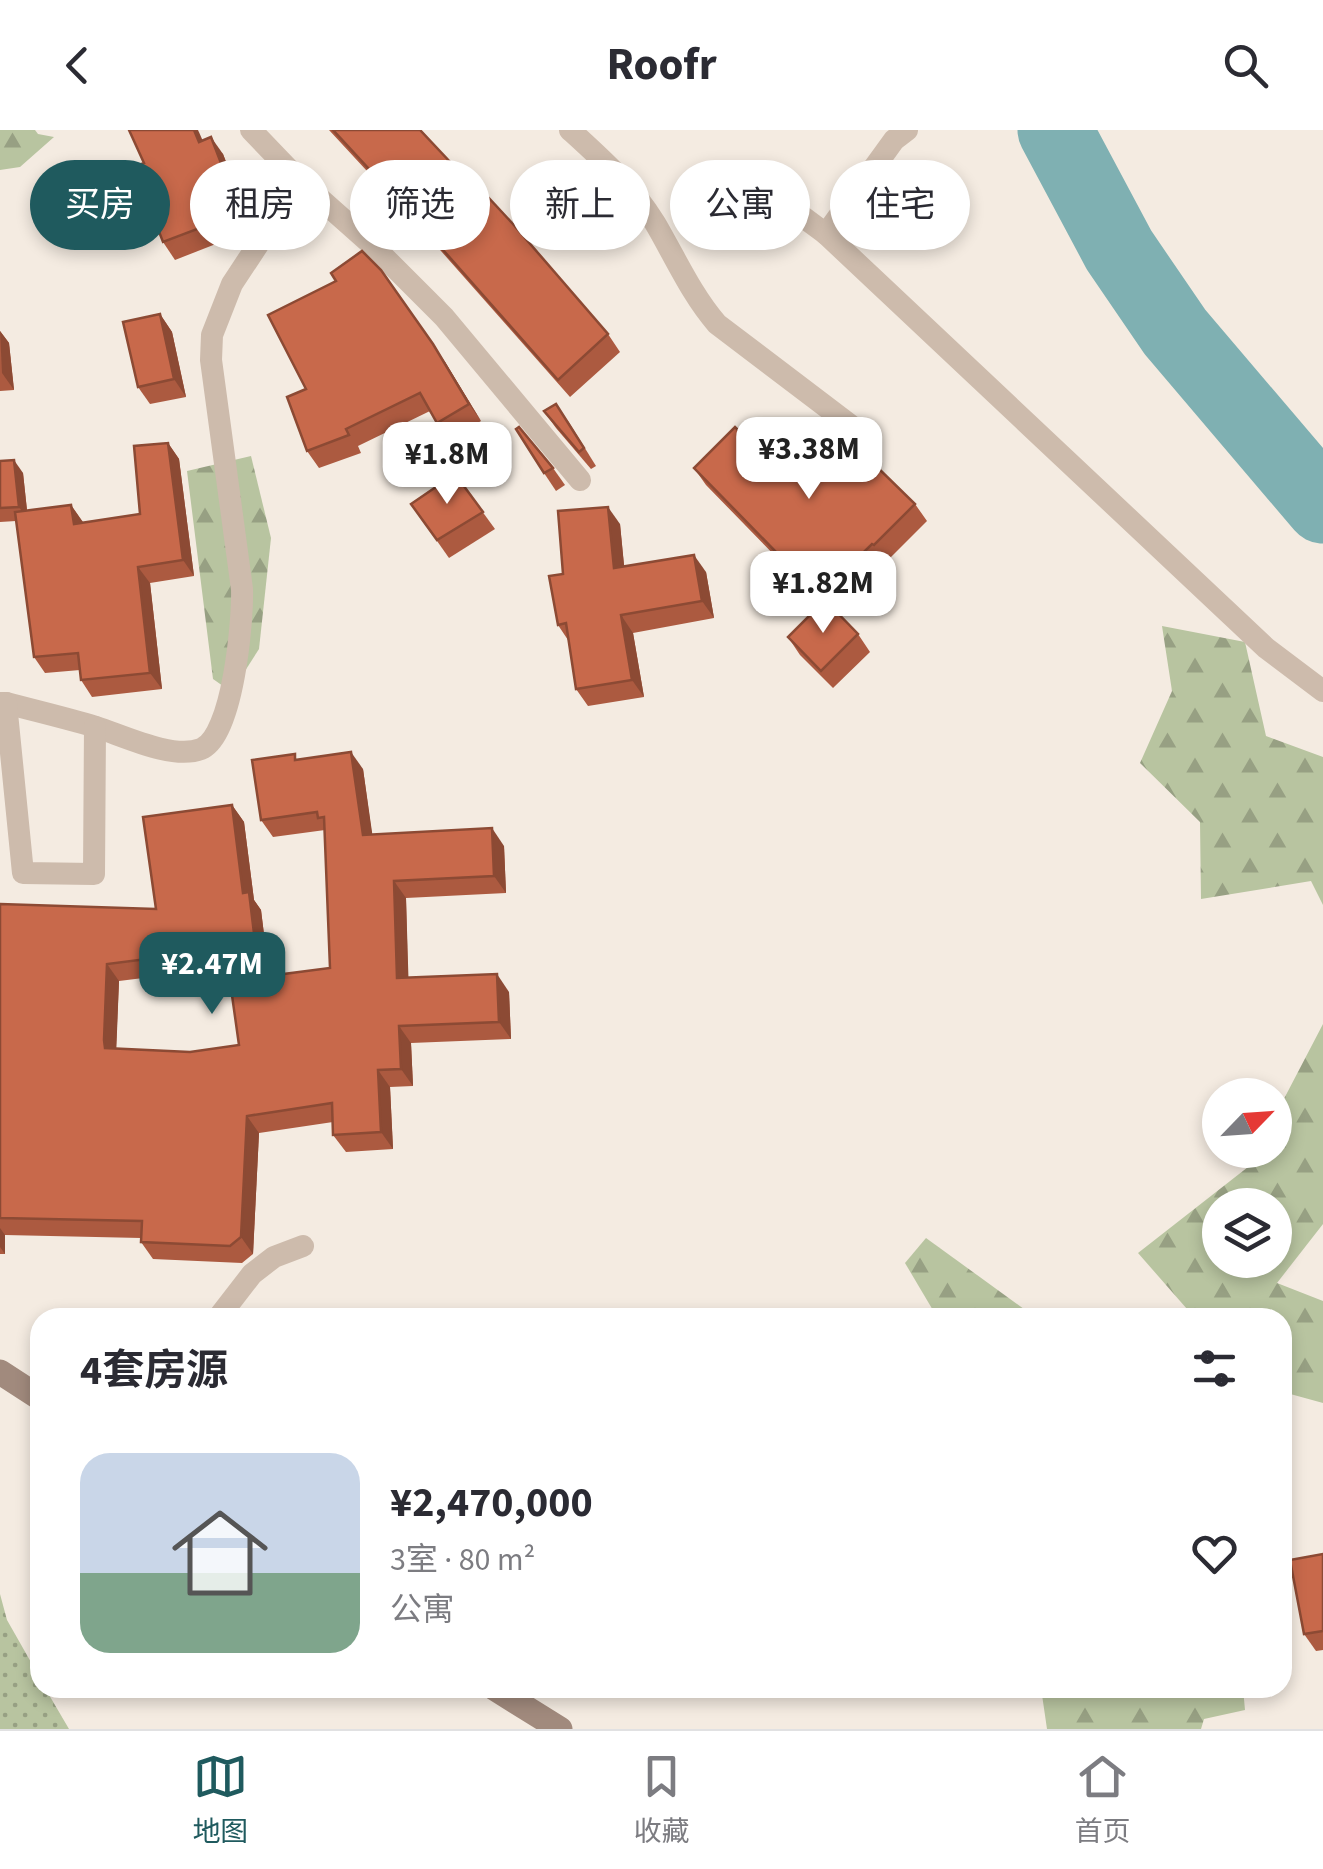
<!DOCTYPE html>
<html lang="zh">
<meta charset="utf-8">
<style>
body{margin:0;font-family:"Source Sans 3","Noto Sans SC",sans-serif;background:#f2f2f3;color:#2b2b33;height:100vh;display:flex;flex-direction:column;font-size:38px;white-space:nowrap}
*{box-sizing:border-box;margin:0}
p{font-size:32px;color:#7c7c81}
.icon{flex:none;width:55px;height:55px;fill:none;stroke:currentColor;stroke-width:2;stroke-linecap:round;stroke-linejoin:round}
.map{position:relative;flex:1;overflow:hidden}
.side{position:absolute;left:30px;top:1178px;width:1262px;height:390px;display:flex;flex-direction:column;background:#fff;border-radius:30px;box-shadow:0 5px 15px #0003}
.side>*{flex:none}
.banner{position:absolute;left:30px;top:30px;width:1265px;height:90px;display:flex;gap:20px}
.needle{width:65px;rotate:65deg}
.controls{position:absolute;left:1202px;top:948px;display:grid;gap:20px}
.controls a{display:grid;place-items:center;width:90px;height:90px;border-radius:50%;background:#fff;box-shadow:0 5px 15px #0003;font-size:50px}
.price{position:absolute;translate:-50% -85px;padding:0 22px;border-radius:20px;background:#fff;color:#222;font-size:32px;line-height:65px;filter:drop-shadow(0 2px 5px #0008)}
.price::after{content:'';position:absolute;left:50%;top:60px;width:30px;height:22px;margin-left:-15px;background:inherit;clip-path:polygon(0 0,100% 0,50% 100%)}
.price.on{background:#1f5a5e;color:#fff}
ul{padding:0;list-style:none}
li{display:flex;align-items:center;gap:30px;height:250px;padding:0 50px}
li+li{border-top:2px solid #e1e1e2}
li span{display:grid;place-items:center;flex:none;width:280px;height:200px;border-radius:30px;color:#555}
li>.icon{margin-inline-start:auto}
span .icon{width:120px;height:120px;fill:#fffc;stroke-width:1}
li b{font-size:42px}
h2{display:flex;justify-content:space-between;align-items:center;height:120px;padding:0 50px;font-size:42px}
.pill{padding:0 35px;border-radius:45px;background:#fff;box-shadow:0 5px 15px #0003;font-size:35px;line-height:90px}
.pill.on{background:#1f5a5e;color:#fff}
header{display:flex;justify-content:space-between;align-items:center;height:130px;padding:0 50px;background:#fff;font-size:45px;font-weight:700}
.tab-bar{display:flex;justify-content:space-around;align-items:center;height:140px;border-top:2px solid #e1e1e2;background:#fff;font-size:28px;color:#7c7c81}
.tab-bar a{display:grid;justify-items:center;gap:5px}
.tab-bar .on{color:#1f5a5e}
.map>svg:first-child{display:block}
</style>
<header><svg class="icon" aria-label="back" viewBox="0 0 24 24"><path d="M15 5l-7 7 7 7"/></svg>Roofr<svg class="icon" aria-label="search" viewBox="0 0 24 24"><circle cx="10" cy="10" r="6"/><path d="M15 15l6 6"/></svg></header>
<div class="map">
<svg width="1323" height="1599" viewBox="0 0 1323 1599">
<defs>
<pattern id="grass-dots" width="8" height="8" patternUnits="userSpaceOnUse" patternTransform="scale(2.5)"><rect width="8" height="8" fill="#b8c4a0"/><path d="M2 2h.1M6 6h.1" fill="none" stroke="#97a083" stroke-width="1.8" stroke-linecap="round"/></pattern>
<pattern id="forest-firs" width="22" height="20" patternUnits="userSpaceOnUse" patternTransform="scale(2.5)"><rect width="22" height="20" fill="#b8c4a0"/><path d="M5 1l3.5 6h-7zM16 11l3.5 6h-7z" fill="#97a083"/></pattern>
</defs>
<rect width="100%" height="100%" fill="#f4ebe1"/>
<polygon fill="url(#grass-dots)" points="0,1464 7,1490 40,1548 40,1558 45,1558 69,1599 0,1599"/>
<g fill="url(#forest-firs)" fill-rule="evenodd">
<polygon points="0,0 35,0 38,4 54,7 20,37 0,40"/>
<polygon points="251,326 271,408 259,519 236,555 223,556 213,549 187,341"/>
<polygon points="1162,496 1245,512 1266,606 1323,627 1323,775 1311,751 1201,769 1200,692 1140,633 1172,561"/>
<path d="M1323,894V1094L1277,1153L1323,1171V1273L1283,1262L1282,1188L1194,1187L1138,1123L1248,1037L1257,1020H1275V986ZM1220,1075H1275V1130H1220Z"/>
<polygon points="926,1108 1035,1187 937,1187 905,1133"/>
<polygon points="1041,1558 1243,1558 1245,1580 1204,1589 1201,1599 1047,1599"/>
</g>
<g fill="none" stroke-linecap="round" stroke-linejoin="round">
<polyline stroke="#7fb0b2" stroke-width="75" points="1055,0 1119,120 1175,202 1323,376"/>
<g stroke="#cdbbac" stroke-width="22">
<polyline points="251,0 300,51 371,114 444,187 580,350"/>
<path d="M570,0C603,30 631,55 655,93C675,127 691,164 717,194L862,304"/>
<polyline points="741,41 826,104 1266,518 1323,561"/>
<polyline points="826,104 894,10 907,0"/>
<path d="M0,573H6C36,581 66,588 96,597C124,606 173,630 201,619C233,607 243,490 242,459L211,230L212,205L232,154L300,51"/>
<polyline points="6,573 23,743 94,744 95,597"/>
<polyline points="218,1188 252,1144 274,1127 303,1116"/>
</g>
<g stroke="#a18a7d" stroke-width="25">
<polyline points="0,1242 40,1268"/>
<polyline points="494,1558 560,1599"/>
</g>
</g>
<g fill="#ac5a40">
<polygon points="329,0 421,0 608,204 620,222 570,267 441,121"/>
<polygon points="203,10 223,24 251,97 249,101 175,130 163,112"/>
<polygon points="336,151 445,232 481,291 449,310 430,281 358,316 361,323 319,338 307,321 306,259"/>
<polygon points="160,184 172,202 186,267 150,274 138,257"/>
<polygon points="0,201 9,213 14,260 0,261"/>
<polygon points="544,281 568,291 596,336 591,339 556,298"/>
<polygon points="168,313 179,329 194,446 150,453 162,559 92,567 81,550 80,540 45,543 34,527 16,391 0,392 0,331 23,343 27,380 71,375 83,393 140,384"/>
<polygon points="553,338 565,355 556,361 544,343"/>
<polygon points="694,338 782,344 915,374 927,391 886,432 884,431 835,480 858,504 870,522 833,558 800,525 788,507 822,474 706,355"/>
<polygon points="455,344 495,399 449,428 411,374"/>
<polygon points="620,394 624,436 706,442 714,488 633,503 644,567 588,576 576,559 568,510 558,495 563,444"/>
<polygon points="298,630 363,639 372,705 504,716 506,763 406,768 408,848 509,862 511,909 411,913 413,956 390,957 393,1019 346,1022 333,1005 333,992 259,1003 253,1124 242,1133 153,1129 141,1112 141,1108 5,1105 5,1124 0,1124 0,774 156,779 232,675 244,692 254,770 261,780 269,845 232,850 224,838 119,851 116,918 190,922 239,915 330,838 325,700 273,707 261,690"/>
<polygon points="1323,1424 1323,1520 1316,1521 1304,1504"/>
</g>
<g fill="#8c4a34">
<polygon points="194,0 198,0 211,29 199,12"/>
<polygon points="211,7 223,24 251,97 249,101 237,84"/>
<polygon points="160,184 172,202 186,267 174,249"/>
<polygon points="0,201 9,213 14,260 2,243"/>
<polygon points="433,214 445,232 481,291 469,274"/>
<polygon points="168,313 179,329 194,446 183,430"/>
<polygon points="14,330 23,343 28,390 19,377"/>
<polygon points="71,375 83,392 85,411 74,394"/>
<polygon points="608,377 620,394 626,455 614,438"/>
<polygon points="694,425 706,442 714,488 702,471"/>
<polygon points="138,437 150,453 162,559 150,543"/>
<polygon points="621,485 633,503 644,567 632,550"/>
<polygon points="351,622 363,639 375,723 363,705"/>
<polygon points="232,675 244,692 254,770 261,780 269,845 257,828 243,763"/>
<polygon points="492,698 504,716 506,763 494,746"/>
<polygon points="394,751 406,768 409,866 397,848"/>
<polygon points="107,834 119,851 116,927 105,918 104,910"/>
<polygon points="497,844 509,862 511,909 499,892"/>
<polygon points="399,896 411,913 413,956 401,939"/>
<polygon points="378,940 390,957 393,1019 381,1002"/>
<polygon points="247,986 259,1003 253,1124 241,1107"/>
<polygon points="0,1098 5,1105 5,1124 0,1117"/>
</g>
<g fill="#c8694b" stroke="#8c4a34" stroke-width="2.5">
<polygon points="129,0 194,0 199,12 211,7 239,80 237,84 163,112 134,37 144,33"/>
<polygon points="333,0 420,0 485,69 487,66 513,94 608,204 558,250 429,104"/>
<polygon points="362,121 381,140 433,214 469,274 437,293 420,263 346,299 349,305 307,321 287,267 306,259 268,185 336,151 331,143"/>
<polygon points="160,184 174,249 138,257 123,192"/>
<polygon points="556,274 584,318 579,322 544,281"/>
<polygon points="833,294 915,374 874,415 872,414 819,466 694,338 735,297 782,344"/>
<polygon points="519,297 553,338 544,343 516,299"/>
<polygon points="168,313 183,430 138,437 150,543 81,550 78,523 34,527 15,382 71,375 74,394 140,384 134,316"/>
<polygon points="14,330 19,377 0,378 0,331"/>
<polygon points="455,344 483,382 437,410 411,374"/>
<polygon points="608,377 614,438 694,425 702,471 621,485 632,550 576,559 566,493 558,495 549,446 563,444 558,381"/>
<polygon points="825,470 858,504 821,541 788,507"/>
<polygon points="351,622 363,705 492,698 494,746 394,751 397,848 497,844 499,892 399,896 401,939 378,940 381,1002 333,1005 332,973 247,986 241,1107 230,1116 141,1112 142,1091 0,1088 0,774 156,779 143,687 232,675 243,763 249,762 257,828 220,833 218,820 107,834 104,910 105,918 190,922 239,915 230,851 330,838 324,687 318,688 317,682 261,690 252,630 295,624 295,630"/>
<polygon points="1323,1424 1323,1501 1304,1504 1290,1430"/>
</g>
</svg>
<div class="controls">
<a><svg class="needle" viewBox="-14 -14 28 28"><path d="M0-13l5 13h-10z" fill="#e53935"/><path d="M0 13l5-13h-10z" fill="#7c7c81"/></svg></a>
<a><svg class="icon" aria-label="layers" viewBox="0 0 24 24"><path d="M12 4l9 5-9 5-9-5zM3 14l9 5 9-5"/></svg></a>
</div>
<b class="price" style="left:809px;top:372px">¥3.38M</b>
<b class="price" style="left:447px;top:377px">¥1.8M</b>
<b class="price" style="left:823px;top:506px">¥1.82M</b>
<b class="price on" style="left:212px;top:887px">¥2.47M</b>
<div class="banner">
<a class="pill on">买房</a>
<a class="pill">租房</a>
<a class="pill">筛选</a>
<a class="pill">新上</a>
<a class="pill">公寓</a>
<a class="pill">住宅</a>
</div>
<section class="side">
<h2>4套房源<svg class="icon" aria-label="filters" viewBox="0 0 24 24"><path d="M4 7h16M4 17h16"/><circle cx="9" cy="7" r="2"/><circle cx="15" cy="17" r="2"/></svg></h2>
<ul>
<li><span style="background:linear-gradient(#c9d6e8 60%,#7fa58c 0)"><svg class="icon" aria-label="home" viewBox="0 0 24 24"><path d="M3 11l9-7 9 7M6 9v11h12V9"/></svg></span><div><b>¥2,470,000</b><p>3室 · 80 m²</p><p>公寓</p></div><svg class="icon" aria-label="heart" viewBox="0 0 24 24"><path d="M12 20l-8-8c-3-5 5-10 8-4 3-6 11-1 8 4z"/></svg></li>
</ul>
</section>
</div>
<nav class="tab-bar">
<a class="on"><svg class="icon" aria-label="map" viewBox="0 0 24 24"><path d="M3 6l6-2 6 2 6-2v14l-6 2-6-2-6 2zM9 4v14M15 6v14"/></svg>地图</a>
<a><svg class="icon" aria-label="saved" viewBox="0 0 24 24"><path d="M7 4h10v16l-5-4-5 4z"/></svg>收藏</a>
<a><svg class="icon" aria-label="home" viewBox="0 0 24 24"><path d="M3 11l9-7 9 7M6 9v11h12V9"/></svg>首页</a>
</nav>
